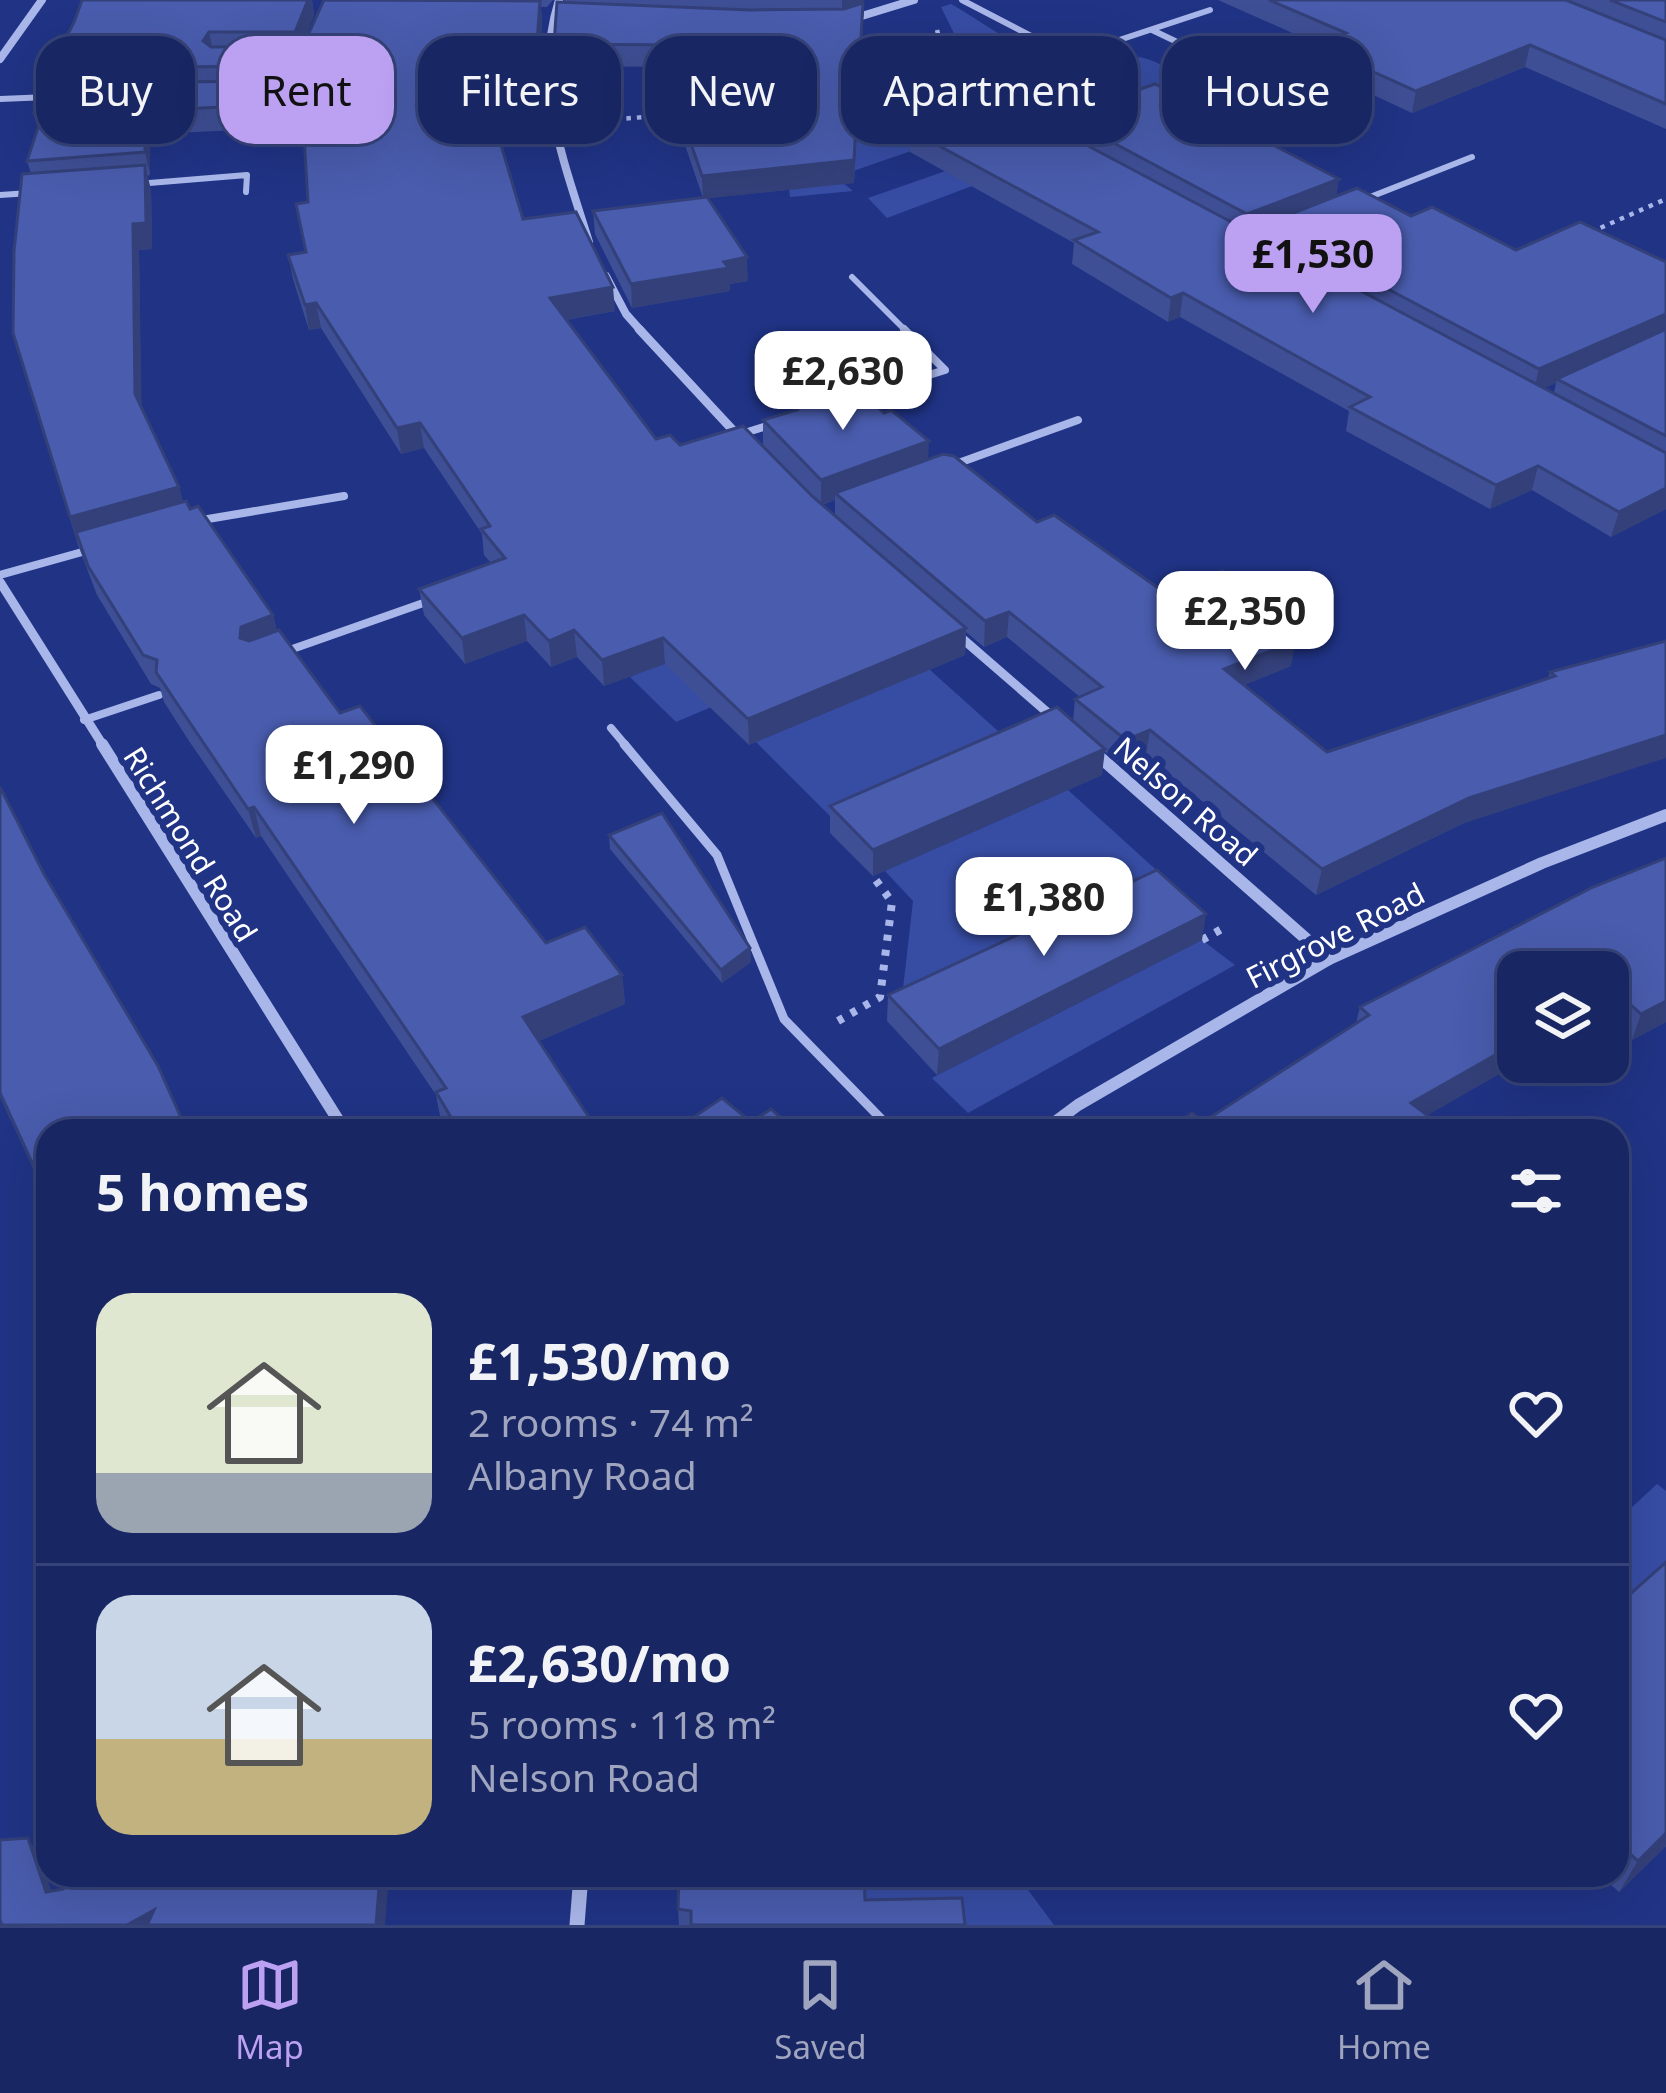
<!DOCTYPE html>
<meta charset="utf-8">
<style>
body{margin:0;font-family:"Noto Sans",sans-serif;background:#25326d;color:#f1f3f6;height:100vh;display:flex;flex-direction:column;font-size:45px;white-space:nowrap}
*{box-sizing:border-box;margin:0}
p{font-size:39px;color:#9fa5bf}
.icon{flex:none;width:66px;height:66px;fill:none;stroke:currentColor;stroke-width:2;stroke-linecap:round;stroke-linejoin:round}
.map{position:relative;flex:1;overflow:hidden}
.details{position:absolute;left:36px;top:1119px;width:1593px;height:768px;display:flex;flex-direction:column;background:#182664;border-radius:36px;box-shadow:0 12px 48px #0002,0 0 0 3px #364378}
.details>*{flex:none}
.hud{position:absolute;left:36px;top:36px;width:1596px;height:108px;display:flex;gap:24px}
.fabs{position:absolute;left:1497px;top:951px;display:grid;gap:24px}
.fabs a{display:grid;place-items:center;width:132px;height:132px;border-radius:24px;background:#182664;box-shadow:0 12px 48px #0002,0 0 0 3px #364378;font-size:60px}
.price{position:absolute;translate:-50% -102px;padding:0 27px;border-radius:24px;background:#fff;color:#222;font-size:39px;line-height:78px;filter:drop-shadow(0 3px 6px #0008)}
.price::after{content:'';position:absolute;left:50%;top:72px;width:36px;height:27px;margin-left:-18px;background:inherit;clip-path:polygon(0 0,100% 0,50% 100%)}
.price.current{background:#bca0f2;color:#111}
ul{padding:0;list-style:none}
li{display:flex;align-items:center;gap:36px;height:300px;padding:0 60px}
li+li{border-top:3px solid #364378}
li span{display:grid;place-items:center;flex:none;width:336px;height:240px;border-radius:36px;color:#555}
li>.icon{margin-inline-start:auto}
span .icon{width:144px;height:144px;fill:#fffc;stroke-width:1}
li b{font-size:51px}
h2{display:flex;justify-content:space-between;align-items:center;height:144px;padding:0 60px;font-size:51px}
.pill{padding:0 42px;border-radius:36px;background:#182664;box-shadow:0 12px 48px #0002,0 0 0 3px #364378;font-size:42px;line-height:108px}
.pill.current{background:#bca0f2;color:#111}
.tab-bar{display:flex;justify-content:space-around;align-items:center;height:168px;border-top:3px solid #364378;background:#182664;font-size:33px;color:#9fa5bf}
.tab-bar a{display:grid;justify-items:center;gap:6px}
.tab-bar .current{color:#bca0f2}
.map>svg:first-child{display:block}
</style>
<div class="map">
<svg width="1666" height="1925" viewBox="0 0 1666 1925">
<rect width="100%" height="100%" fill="#203385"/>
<g fill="#374da4">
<path d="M951,4C980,20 1020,51 1050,58C1081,66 1124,53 1144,58C1161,62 1179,76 1195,84L1069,129L996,88L987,56H965L941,7Z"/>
<polygon points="901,101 962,110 992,123 836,177 853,191 790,197 780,111"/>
<polygon points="980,159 1004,174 887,218 868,198"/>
<polygon points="830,595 878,636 676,722 630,677"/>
<polygon points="929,669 1018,749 842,828 756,742"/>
<polygon points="1068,790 1174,886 900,1015 913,901 885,871"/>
<polygon points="1202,940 1235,965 968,1113 932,1078"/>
<polygon points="1657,1484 1666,1491 1666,1581 1617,1625 1617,1521"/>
<polygon points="845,1875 1017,1875 1054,1925 864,1925"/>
</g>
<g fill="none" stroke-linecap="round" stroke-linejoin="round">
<g stroke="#a9b6e9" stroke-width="4.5" stroke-dasharray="4.5 6" stroke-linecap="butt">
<polyline points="937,30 952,84"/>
<polyline points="891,50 993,108"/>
<polyline points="852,100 965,91"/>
<polyline points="595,121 682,114"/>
<polyline points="1591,232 1666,199"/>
</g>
<g stroke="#a9b6e9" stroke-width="8" stroke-dasharray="6 9" stroke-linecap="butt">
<polyline points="1202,940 1227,926"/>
<polyline points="838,1021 880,997 892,902 875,879"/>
</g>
<g stroke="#a9b6e9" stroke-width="6">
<polyline points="962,0 1060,51 1086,51 1210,10"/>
<polyline points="1152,30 1261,82"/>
<polyline points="0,99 49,97"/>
<polyline points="137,184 247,175 246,192"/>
<polyline points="0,195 30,193"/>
<polyline points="1365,199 1472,157"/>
<polyline points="852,277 907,332"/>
</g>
<g stroke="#a9b6e9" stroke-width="8">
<polyline points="858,397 945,370 904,329"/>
<polyline points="738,435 773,424"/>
<polyline points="953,465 1078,420"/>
<polyline points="196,521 344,496"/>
<polyline points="0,575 93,549"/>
<polyline points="281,653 429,601"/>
<polyline points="84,720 159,695"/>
<polyline points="611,728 627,747"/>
</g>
<polyline stroke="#a9b6e9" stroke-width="9" points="624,744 717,855 784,1019 893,1131"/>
<g stroke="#a9b6e9" stroke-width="8">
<path d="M559,0C532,85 564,161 589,242"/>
<polyline points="852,19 914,0"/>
<polyline points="0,59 42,0"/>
<polyline points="606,276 626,314 642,332"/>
</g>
<g stroke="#a9b6e9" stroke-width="9">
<polyline points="639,329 742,440"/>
<polyline points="0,582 104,747"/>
<polyline points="957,634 1055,719"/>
</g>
<g stroke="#a9b6e9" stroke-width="12">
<polyline points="102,744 345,1131"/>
<polyline points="1094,752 1329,959"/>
<polyline points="1043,1131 1078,1105 1329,959 1542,863 1666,815"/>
</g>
<polyline stroke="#a9b6e9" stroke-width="15" points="577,1925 581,1875"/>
</g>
<g fill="#3f4f95" fill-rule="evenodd">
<path d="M82,0H312L314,15L302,46L324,0H553L547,7H541L542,23L539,65H485L493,118L523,219L615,311L566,320L656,439L680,445H763V420L794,411V406L928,459L1164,592L1291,666L1244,685L1327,752L1548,678L1550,672L1666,641L1462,824L1316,895L1146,755L1123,766L1104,751L1102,775L873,876L830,833V806L1073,721L1075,699L1080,697L1007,637L984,647L966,632L965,655L749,745L665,664L604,686L577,657L551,667L527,641L465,664L424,615L419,589L491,563L484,555L482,534L424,448L401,454L321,328L309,330L293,279L288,255L306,252L308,202L303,127L150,134V175L147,176L151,190L152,249L139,250L141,407L179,487L183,502L273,615L277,631L340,713L546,943L622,975L625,1004L539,1041L598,1131H447L441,1121L436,1095L261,836L256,838L189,741L164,702L160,688L151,684L97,595L78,545L13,333L31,174L27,161L38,129L34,113L55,83L51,68L75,20ZM835,500V516L822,505Z"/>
<polygon points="564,0 864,0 854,183 708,198 748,281 730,284 730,291 632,308 595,234 593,211 703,198 672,107 671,85 674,67 555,66 554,44"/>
<polygon points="1218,0 1666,0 1666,129 1525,67 1412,113 1311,66 1314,45 1317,44"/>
<path d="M1063,116L1339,179L1336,196L1411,216L1516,250L1666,262V509L1611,537L1532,490L1490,509L1346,431L1349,411L1180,317L1168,322L1072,264L1074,243L910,152V130L1032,127L1062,132ZM1556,383L1554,393L1544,388Z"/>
<polygon points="0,787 44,874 48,1214 46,1196 0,1097"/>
<polygon points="609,835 750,948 751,962 722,983 610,849"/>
<polygon points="1666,858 1666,1022 1632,1040 1622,1031 1518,972 1518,1062 1520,1062 1427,1115 1203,1122 1356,1023 1360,1007"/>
<polygon points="1202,940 937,1075 887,1021 888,995"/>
<polygon points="1538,1062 1570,1062 1551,1073"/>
<polygon points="1617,1606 1666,1846 1619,1892 1600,1875 1617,1875"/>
<polygon points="865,1900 965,1925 679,1925 678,1909"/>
</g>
<g fill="#334079">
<polygon points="308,0 312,0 314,15 299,55 295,32"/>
<polygon points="842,0 864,0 854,183 703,199 702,176 842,14"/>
<polygon points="540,1 542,23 539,65 537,43"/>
<polygon points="209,32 214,55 203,41"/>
<polygon points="1530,45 1525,67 1412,113 1416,91"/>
<polygon points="145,111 150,134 150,175 145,152"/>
<polygon points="145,165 151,190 152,249 139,250 142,421 135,394 133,224"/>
<polygon points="1339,179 1335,202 1265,224 1264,230 1244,237 1247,214"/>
<polygon points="747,257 748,281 730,284 730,291 632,308 631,284"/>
<polygon points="613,287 615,311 552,322 550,298"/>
<polygon points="1183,293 1180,317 1168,322 1171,298"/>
<polygon points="316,303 321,328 309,330 305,305"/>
<polygon points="1666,314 1666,334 1557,379 1556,383 1533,393 1539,369"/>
<polygon points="420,423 424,448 401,454 397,428"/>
<polygon points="929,441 928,466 835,493 835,500 821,505 821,480"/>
<polygon points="1538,466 1532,490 1490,509 1496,485"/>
<polygon points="179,487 186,515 76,532 78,545 70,517"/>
<polygon points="1666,488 1666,509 1611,537 1619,512"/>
<polygon points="1009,612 1007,637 984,647 985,621"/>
<polygon points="273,615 280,644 247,667 240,638 241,627"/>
<polygon points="524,615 527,641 465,664 462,638"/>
<polygon points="966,628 965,655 749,745 748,719"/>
<polygon points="574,630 577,657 551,667 549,641"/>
<polygon points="663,638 665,664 604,686 602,660"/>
<polygon points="1296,641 1291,666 1220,695 1224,669"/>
<polygon points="1150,730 1146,755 1123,766 1126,740"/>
<polygon points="1666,735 1666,758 1462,824 1316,895 1322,869 1469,798"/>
<polygon points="1105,749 1102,775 873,876 873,850"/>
<polygon points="254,807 261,836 256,838 248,809"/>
<polygon points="1206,914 1202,940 937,1075 939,1049"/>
<polygon points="750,948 751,962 722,983 721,970"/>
<polygon points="622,975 625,1004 527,1046 523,1017"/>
<polygon points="1666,1001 1666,1022 1632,1040 1641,1014"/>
<polygon points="1631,1005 1622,1031 1608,1039 1608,1019"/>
<polygon points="1518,1042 1518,1062 1520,1062 1404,1129 1411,1103"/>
<polygon points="1555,1062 1570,1062 1551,1073"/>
<polygon points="1666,1833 1666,1846 1619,1892 1638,1861"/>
<polygon points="28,1838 41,1860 59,1914 46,1892"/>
<polygon points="380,1875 389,1875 385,1925 376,1925"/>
<polygon points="154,1910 161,1925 127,1925"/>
</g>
<g fill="#495cad" stroke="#334079" stroke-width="3">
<polygon points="82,0 308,0 295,32 209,32 203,41 211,47 303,46 324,0 540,1 537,43 481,42 493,118 523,219 576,212 613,287 550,298 656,439 670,435 680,445 743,426 812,496 966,628 748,719 663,638 602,660 574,630 549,641 524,615 462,638 419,589 505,558 481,529 490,526 420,423 397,428 316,303 305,305 288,255 306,252 296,204 308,202 302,103 145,111 145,152 27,161 43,112 34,113 45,83 271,81 278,72 271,66 51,68 75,20"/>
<polygon points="1269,0 1566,0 1666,40 1666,104 1530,45 1416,91 1314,45 1346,33"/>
<polygon points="1610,0 1666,0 1666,22"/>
<polygon points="557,2 750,10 844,9 863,3 854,160 702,176 671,85 678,45 554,44"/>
<polygon points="1155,84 1339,179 1247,214 1063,116"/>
<polygon points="989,103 1032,127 1045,123 1666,453 1666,488 1619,512 1538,466 1496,485 1350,407 1370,397 1183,293 1171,298 1074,240 1098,232 910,130"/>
<polygon points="145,165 146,223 133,224 135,394 179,487 70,517 13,333 14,251 22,174"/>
<polygon points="1357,188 1411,216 1432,207 1516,250 1580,222 1666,262 1666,314 1539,369 1265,224"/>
<polygon points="707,197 747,257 724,262 729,268 631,284 593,211"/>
<polygon points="1666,329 1666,436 1557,379"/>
<polygon points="857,387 884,413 891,410 929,441 821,480 763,420 797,410 794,406"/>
<polygon points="943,454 954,456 1037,522 1054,515 1164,592 1222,571 1296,641 1224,669 1327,752 1555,676 1550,672 1666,641 1666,735 1469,798 1322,869 1150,730 1126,740 1075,699 1102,687 1009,612 985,621 835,493"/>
<polygon points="186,501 190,509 198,506 273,615 241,627 240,638 249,641 279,630 340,713 360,706 546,943 585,927 622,975 523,1017 598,1131 459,1131 436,1092 446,1088 254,807 248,809 182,711 156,672 157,660 143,655 88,566 76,532"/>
<polygon points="1057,707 1105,749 873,850 830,806"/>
<polygon points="0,787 44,874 158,1066 187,1131 48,1131 48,1214 42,1197 47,1195 0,1093"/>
<polygon points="662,813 750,948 721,970 609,835"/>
<polygon points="1666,858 1666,1001 1641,1014 1631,1005 1608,1019 1608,972 1518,972 1518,1042 1411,1103 1448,1131 1167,1131 1192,1113 1203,1122 1369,1015 1360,1007 1593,887"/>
<polygon points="1157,870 1206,914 939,1049 888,995"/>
<polygon points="722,1098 751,1122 771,1109 797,1131 673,1131"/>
<polygon points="48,1544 48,1615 42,1616 36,1547"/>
<polygon points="1666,1562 1666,1833 1638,1861 1617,1842 1617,1606"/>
<polygon points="28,1838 46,1892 63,1889 61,1875 380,1875 376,1925 147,1925 154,1910 127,1925 2,1925 0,1920 0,1840"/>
<polygon points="679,1875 864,1875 865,1900 962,1898 965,1925 691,1925 691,1911 678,1909"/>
</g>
<g text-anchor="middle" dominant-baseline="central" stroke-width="12" stroke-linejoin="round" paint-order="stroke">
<g font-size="30" fill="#fff" stroke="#203385">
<text transform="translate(1186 801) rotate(41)">Nelson Road</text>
<text transform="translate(191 844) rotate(58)">Richmond Road</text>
<text transform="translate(1335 935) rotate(-27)">Firgrove Road</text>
</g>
</g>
</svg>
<div class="fabs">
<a><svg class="icon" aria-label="layers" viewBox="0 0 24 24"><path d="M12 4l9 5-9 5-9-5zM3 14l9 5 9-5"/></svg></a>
</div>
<b class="price current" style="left:1313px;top:316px">£1,530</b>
<b class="price" style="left:843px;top:433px">£2,630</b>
<b class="price" style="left:1245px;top:673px">£2,350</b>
<b class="price" style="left:354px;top:827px">£1,290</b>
<b class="price" style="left:1044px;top:959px">£1,380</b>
<div class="hud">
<a class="pill">Buy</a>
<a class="pill current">Rent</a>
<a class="pill">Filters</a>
<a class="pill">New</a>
<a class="pill">Apartment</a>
<a class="pill">House</a>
</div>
<section class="details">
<h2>5 homes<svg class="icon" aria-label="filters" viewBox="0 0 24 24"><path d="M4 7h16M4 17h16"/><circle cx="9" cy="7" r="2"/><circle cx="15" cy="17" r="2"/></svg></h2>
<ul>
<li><span style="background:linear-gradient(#dfe7d0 75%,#9aa5b1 0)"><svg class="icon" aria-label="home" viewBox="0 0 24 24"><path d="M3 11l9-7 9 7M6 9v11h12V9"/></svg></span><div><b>£1,530/mo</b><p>2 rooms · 74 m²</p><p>Albany Road</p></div><svg class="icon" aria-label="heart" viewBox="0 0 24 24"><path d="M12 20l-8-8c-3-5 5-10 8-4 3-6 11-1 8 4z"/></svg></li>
<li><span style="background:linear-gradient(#c9d6e8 60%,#c2b280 0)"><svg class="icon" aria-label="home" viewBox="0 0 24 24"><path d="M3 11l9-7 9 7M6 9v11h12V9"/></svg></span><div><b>£2,630/mo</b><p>5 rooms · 118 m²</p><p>Nelson Road</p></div><svg class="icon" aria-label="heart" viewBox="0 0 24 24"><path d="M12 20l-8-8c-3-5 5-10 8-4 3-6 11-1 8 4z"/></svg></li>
</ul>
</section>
</div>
<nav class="tab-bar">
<a class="current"><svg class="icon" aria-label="map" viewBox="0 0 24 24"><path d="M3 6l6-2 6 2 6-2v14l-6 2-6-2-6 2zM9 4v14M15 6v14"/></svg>Map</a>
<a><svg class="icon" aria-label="saved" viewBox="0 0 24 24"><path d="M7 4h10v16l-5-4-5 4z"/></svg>Saved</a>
<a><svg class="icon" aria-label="home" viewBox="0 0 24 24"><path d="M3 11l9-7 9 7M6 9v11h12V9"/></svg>Home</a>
</nav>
